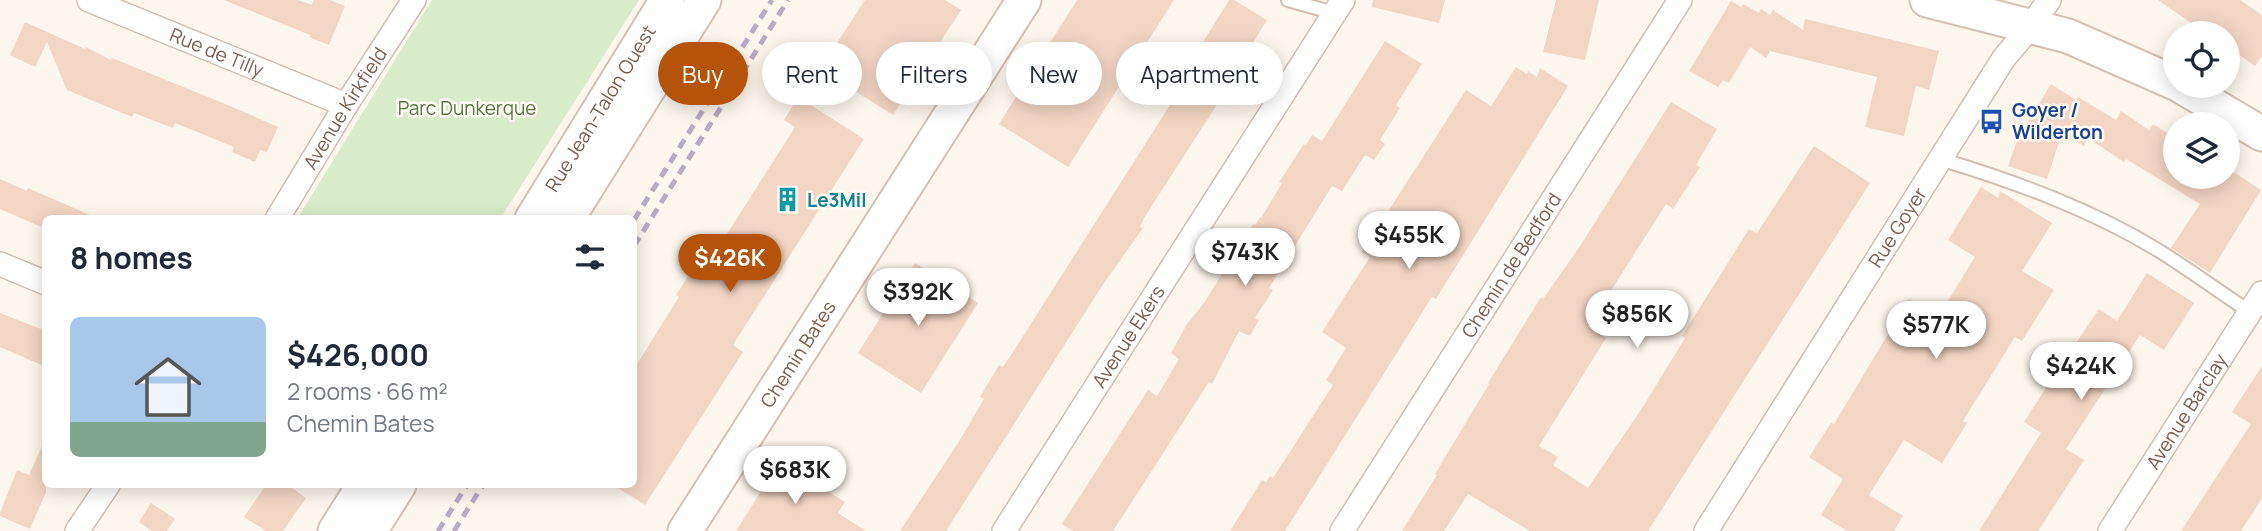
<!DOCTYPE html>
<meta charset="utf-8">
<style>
body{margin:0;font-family:Manrope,sans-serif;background:#f2f2f3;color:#1f2937;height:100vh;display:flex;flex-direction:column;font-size:26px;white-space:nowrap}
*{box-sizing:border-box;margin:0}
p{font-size:23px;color:#747a83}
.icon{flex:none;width:38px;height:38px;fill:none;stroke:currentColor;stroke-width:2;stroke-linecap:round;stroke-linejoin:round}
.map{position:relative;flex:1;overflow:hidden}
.drawer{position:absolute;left:42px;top:215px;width:595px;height:273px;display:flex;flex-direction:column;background:#fff;border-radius:10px;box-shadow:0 4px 18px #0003}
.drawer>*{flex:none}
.top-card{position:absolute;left:658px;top:42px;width:665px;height:63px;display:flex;gap:14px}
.controls{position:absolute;left:2163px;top:21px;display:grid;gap:14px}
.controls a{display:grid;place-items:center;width:77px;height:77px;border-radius:50%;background:#fff;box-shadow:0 4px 18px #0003;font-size:35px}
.price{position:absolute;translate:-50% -60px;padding:0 16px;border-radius:24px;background:#fff;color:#222;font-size:23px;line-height:46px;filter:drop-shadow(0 2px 4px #0008)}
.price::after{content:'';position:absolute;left:50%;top:42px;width:21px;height:16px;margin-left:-10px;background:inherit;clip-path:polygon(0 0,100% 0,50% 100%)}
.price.on{background:#b45309;color:#fff}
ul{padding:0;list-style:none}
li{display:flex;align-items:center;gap:21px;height:175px;padding:0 28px}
li span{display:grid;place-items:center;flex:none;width:196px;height:140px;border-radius:10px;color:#555}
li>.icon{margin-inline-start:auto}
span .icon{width:84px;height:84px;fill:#fffc;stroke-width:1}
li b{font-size:30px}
h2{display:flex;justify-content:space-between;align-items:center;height:84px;padding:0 28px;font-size:30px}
.tag{padding:0 24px;border-radius:32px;background:#fff;box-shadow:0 4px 18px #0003;font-size:24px;line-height:63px}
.tag.on{background:#b45309;color:#fff}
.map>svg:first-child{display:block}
</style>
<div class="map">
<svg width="2262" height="531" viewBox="0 0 2262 531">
<rect width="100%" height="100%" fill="#fdf6ec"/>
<polygon fill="#d8ecc9" points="432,0 639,0 500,219 297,219"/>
<g fill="#f3d5c3">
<polygon points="224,0 298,0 312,5 314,0 330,0 345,6 329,45 309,37 310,35"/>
<polygon points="865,0 945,0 961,10 893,115 820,69"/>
<polygon points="1077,0 1174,0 1068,167 999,124"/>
<polygon points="1229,0 1234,0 1267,20 1245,56 1247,58 1144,218 1140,227 1143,228 1102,286 946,531 900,531 958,443 984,399 980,397 999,365 1003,367 1013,352 1203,53 1198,50"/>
<polygon points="1373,0 1445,0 1439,23 1372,7"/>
<polygon points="1556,0 1599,0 1585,60 1543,52"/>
<polygon points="2158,0 2240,0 2262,15 2262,56 2255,66 2228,47 2228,33 2199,33 2189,26 2191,23"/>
<polygon points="1731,1 1741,7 1743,4 1759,13 1761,9 1770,15 1773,10 1803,30 1805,19 1939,51 1929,90 1916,86 1904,136 1865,127 1877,77 1770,51 1766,58 1750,47 1729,83 1723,80 1718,87 1689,71"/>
<polygon points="25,22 85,49 86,47 111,60 112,58 235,108 278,127 267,152 260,150 255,162 232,152 234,147 175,123 173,128 134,113 132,117 67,90 47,42 35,67 10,55"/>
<polygon points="1385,41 1422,64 1396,105 1400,108 1380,140 1385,144 1374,160 1365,155 1363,158 1342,191 1332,186 1269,288 1273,290 1255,318 1259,320 1250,336 1239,331 1212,384 1209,382 1113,531 1073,531 1062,524 1148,390 1157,396 1179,359 1171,353 1187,324 1204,303 1253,224 1255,225 1260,217 1261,218 1282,183 1279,182 1304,144 1306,145 1312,135 1322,141"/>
<polygon points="1516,67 1527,74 1528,71 1537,77 1540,68 1568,86 1436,299 1432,297 1285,531 1230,531 1262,480 1266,482 1270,476 1273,478 1333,385 1326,380 1346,348 1322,332 1370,257 1362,252 1466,90 1491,106"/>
<polygon points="2051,84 2076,100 2078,97 2116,120 2121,111 2149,130 2153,124 2175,138 2175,177 2228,177 2229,169 2261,190 2210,273 2171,248 2200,204 2126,159 2124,162 2088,138 2084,146 2062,133 2047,179 2008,166 2018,138"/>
<polygon points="798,97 864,139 733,345 743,352 645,505 613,485 634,485 634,369 679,297 676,295 697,262 706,267 795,127 784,120"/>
<polygon points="1671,102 1717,129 1696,165 1700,167 1673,209 1666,204 1588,327 1606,338 1539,446 1558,457 1553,465 1588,488 1644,405 1685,338 1682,336 1749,229 1757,233 1814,146 1870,183 1648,531 1530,531 1468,494 1444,531 1402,531 1437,475 1435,474 1489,384 1488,383 1541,297 1543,299 1580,246"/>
<polygon points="0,179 27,191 28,188 99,219 46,219 46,227 39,226 0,209"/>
<polygon points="1981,187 1998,198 2000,191 2052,223 2022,271 2054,290 2022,341 2015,337 1963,421 1967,423 1942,463 1904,440 1869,495 1903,516 1894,531 1847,531 1821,515 1843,479 1809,457 1831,423 1834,424 1909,299 1938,317 1975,257 1948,240"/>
<polygon points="915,263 978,303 921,393 858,353"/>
<polygon points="2147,273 2194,303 2164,350 2140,335 2066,449 2084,460 2038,531 1979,531 2041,433 2024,422 2055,374 2099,309 2117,321"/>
<polygon points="0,313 46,331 46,367 0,347"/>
<polygon points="2262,366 2262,498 2241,531 2181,531 2251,424 2232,412"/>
<polygon points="46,437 46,492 30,529 0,516 0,513 17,470 29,475"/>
<polygon points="780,461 845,502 838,513 866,531 736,531"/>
<polygon points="266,485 288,485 306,498 283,531 266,531 244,517"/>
<polygon points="151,503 175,519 167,531 152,531 139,522"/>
</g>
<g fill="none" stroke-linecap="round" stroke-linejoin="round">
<defs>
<g id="lane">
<polyline points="1288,0 1334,13"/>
<path d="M1940,159C2016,182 2093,210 2161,252C2191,271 2220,292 2250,312"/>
</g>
<g id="street">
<path id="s1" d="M89,0L346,105"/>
<path id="s2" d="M277,219L346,105L414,0"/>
<polyline points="0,264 46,283"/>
<polyline points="77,531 108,485"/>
<path id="s3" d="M1004,531L1343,0"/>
<path id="s4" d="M1342,531L1680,0"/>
<path id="s5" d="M1706,531L2004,58L2032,25L2049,0"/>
<path id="s6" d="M2110,531L2262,293"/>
</g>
<g id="secondary">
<polyline points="1927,0 2068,36 2175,83"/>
<polyline points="2181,86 2262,134"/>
<path id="s7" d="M532,219L667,0"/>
<polyline points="567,219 704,0"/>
<polyline points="335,531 364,485"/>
<polyline points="370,531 399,485"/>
<path id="s8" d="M685,531L1024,0"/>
</g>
</defs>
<use href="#lane" stroke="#d1beb0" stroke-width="16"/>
<use href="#street" stroke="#d1beb0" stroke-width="26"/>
<use href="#secondary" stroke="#d6c0b0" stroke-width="37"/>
<use href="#lane" stroke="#fff" stroke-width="12"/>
<use href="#street" stroke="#fff" stroke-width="23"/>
<use href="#secondary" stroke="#fff" stroke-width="33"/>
<g stroke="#b9a8c9" stroke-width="5" stroke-dasharray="10 7" stroke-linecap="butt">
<polyline points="634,220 772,0"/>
<polyline points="634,246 788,0"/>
<polyline points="438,531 467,485"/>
<polyline points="454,531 483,485"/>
</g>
</g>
<defs>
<symbol id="bus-bare" viewBox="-9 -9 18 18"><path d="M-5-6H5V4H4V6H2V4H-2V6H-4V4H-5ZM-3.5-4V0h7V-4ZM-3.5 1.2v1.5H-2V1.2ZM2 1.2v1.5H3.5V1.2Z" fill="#1a4fb4" stroke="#fffaf3" stroke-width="2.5" paint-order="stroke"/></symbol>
<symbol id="building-bare" viewBox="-9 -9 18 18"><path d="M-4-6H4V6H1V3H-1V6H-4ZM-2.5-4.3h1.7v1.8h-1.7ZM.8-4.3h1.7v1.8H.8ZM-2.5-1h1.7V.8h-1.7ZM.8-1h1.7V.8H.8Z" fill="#0f9aa8" stroke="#fffaf3" stroke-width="2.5" paint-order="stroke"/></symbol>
</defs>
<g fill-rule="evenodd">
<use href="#bus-bare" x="1974" y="104" width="35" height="35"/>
<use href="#building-bare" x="770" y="182" width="35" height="35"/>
</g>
<g text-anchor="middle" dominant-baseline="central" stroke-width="5" stroke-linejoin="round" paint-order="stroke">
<g font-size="19" fill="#7a5c4d" stroke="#fffaf3">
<text stroke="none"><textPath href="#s1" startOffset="138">Rue de Tilly</textPath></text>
<text stroke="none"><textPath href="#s2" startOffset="130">Avenue Kirkfield</textPath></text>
<text stroke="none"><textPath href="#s7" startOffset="130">Rue Jean-Talon Ouest</textPath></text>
<text stroke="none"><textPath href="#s5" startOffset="359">Rue Goyer</textPath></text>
<text stroke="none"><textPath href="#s4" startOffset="315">Chemin de Bedford</textPath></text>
<text stroke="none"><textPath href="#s3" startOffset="231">Avenue Ekers</textPath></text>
<text stroke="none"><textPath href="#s8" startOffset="210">Chemin Bates</textPath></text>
<text stroke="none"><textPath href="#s6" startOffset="142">Avenue Barclay</textPath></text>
</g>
<g font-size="19" fill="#537a41" stroke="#fffaf3">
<text x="467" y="108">Parc Dunkerque</text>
</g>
<g font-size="19" font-weight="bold" fill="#164399" stroke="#fffaf3" text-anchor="start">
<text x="2012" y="110">Goyer /<tspan x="2012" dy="22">Wilderton</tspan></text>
</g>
<g font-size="19" font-weight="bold" fill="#0d838f" stroke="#fffaf3" text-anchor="start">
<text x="807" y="200">Le3Mil</text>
</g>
</g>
</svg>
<div class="controls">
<a><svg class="icon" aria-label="locate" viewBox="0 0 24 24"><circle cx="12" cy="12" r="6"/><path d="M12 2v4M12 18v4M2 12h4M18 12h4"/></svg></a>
<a><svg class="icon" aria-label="layers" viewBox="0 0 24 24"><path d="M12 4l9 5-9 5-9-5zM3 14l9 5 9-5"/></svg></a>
</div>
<b class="price" style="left:1409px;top:271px">$455K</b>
<b class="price" style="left:1245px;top:288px">$743K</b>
<b class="price on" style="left:730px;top:294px">$426K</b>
<b class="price" style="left:918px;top:328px">$392K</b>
<b class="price" style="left:1637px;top:350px">$856K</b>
<b class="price" style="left:1936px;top:361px">$577K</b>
<b class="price" style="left:2081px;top:402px">$424K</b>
<b class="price" style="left:795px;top:506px">$683K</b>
<div class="top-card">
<a class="tag on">Buy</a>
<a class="tag">Rent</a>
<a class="tag">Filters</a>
<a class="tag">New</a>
<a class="tag">Apartment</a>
</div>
<section class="drawer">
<h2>8 homes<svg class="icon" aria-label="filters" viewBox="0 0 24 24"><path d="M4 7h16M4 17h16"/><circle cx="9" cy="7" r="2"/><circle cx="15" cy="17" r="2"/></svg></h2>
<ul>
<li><span style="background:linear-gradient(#a9c7e8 75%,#7fa58c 0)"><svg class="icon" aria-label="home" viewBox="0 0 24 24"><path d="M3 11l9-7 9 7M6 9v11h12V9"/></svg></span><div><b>$426,000</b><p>2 rooms · 66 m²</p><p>Chemin Bates</p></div></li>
</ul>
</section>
</div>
